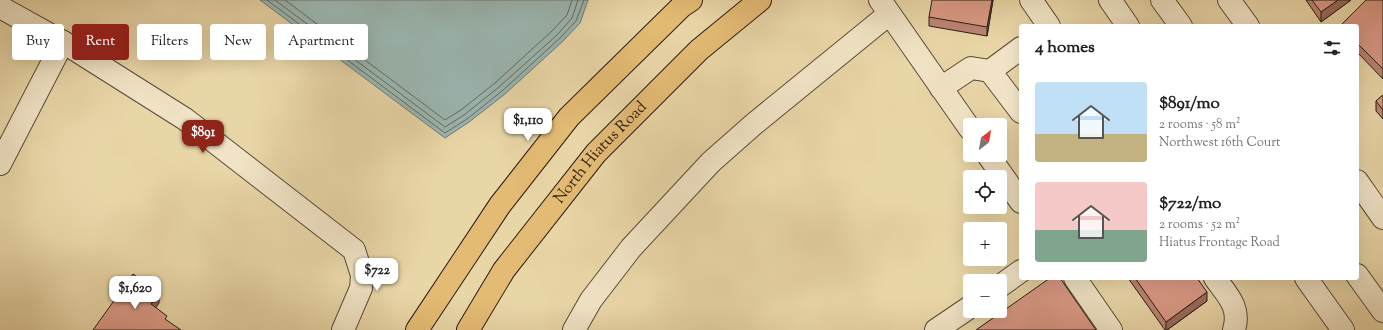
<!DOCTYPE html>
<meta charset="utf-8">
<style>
body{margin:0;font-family:"Sorts Mill Goudy",serif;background:#f2f2f2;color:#202124;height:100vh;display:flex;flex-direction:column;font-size:15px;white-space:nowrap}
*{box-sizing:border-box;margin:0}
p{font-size:13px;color:#757577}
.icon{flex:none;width:22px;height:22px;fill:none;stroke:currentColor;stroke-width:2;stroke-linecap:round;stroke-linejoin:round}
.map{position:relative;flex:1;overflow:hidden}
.panel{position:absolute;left:1019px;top:24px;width:340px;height:256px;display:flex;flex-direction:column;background:#fff;border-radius:4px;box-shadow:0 4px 16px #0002}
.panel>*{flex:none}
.top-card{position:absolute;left:12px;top:24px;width:380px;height:36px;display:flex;gap:8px}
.needle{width:26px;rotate:31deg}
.controls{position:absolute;left:963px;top:118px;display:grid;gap:8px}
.controls a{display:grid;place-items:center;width:44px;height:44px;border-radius:4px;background:#fff;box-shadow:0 4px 16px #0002;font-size:20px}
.price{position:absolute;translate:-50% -34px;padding:0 9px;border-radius:8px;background:#fff;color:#222;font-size:13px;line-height:26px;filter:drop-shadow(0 1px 2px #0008)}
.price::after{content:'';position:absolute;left:50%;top:24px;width:12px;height:9px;margin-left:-6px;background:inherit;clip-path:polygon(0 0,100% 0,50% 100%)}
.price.active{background:#8f2418;color:#fff}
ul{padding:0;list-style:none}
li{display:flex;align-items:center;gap:12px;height:100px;padding:0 16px}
li span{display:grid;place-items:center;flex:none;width:112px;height:80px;border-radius:4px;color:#555}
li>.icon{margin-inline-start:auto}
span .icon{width:48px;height:48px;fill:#fffc;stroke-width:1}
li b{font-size:17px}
h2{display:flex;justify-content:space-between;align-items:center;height:48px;padding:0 16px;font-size:17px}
.pill{padding:0 14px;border-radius:4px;background:#fff;box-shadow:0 4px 16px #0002;font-size:14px;line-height:36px}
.pill.active{background:#8f2418;color:#fff}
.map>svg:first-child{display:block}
</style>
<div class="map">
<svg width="1383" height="330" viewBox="0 0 1383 330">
<rect width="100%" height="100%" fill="#e9d6a7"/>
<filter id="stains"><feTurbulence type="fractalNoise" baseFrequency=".005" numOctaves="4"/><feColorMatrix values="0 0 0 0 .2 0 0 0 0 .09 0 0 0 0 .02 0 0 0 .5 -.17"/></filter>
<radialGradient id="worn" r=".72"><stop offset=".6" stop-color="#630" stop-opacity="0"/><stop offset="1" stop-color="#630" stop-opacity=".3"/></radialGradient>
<polygon fill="#9bb7b2" stroke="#6d7a72" points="260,0 588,0 580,23 563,41 505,94 469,122 445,138"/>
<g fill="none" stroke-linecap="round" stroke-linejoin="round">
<g stroke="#616a62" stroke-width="1">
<polyline points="267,0 445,133 467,119 502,91 560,38 576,21 584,0"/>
<polyline points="275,0 445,127 464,115 499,87 557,35 572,18 578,0"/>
<polyline points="285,0 445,120 461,110 495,83 552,31 567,15 572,0"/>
</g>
<defs>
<g id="minor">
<polyline points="880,0 970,129"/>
<polyline points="1031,0 1049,26"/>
<polyline points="1110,0 1128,26"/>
<polyline points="1162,0 1181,26"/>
<polyline points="1229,0 1248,26"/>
<polyline points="0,7 63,42 185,119 354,250 362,275 361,288 343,330"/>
<polyline points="990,71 1021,112"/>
<polyline points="941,88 971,68 990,71 1021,48"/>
<polyline points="988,155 1021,202"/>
<polyline points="0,164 63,42"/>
<polyline points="1357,181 1383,218"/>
<polyline points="1357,275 1383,311"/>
<polyline points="1075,278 1111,330"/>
<path d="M1215,278C1227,295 1241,307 1234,330"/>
<polyline points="1306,278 1343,330"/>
<polyline points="1000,286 1021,271"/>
<polyline points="574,330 591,300 631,248 711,162 754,124 889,14"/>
<polyline points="936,330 970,307"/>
</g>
<g id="major">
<polyline points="417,330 500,205 569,117 682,6 691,0"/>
<path id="s1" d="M468,330L504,270L596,153L699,50L760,0"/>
</g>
</defs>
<use href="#minor" stroke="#584c38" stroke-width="24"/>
<use href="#major" stroke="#271e13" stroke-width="24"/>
<use href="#minor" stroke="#f1e4c6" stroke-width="22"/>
<use href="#major" stroke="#e4bb74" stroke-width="22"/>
</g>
<g fill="#bc8474" stroke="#271e13">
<polygon points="993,0 987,36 929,26 929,17"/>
<polygon points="1306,0 1351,0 1321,22"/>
<polygon points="1383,0 1383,79 1358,53 1357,54 1357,26"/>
<polygon points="1383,95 1383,119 1376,111 1376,101"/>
<polygon points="1128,278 1197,278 1207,301 1167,330 1165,330"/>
</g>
<g fill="#996c5e" stroke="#271e13">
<polygon points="992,0 993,0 987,36 987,27"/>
<polygon points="1338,0 1351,0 1321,22 1321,12"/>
<polygon points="1358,44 1358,53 1357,54 1357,45"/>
<polygon points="159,292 159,303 151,315 151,304"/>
<polygon points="1207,292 1207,301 1167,330 1166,330 1166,322"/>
</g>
<g fill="#db9a87" stroke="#271e13">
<polygon points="932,0 992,0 987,27 929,17"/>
<polygon points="1312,0 1338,0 1321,12"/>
<polygon points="1366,0 1383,0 1383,69 1358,44 1357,45 1357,26 1340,26"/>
<polygon points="1383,95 1383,110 1376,101"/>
<polygon points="133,274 159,292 151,304 167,316 165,319 181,330 93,330"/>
<polygon points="1050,278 1060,278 1096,330 976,330"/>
<polygon points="1135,278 1197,278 1207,292 1166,322"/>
</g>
<g text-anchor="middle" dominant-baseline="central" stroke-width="4" stroke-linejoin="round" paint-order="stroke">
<g font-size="16" fill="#271e13" stroke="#f1e4c6">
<text stroke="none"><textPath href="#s1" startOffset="222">North Hiatus Road</textPath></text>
</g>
</g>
<rect width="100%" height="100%" filter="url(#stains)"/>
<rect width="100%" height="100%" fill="url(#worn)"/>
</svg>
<div class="controls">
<a><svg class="needle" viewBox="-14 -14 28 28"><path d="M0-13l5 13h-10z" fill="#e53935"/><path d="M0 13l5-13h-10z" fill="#757577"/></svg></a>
<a><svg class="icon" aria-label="locate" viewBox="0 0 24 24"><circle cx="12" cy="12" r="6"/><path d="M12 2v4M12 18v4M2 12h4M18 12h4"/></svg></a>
<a>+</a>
<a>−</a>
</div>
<b class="price" style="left:528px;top:142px">$1,110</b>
<b class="price active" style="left:203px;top:154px">$891</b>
<b class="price" style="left:377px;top:292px">$722</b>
<b class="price" style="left:135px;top:310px">$1,620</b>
<div class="top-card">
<a class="pill">Buy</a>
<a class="pill active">Rent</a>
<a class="pill">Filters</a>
<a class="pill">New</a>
<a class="pill">Apartment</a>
</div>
<section class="panel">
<h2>4 homes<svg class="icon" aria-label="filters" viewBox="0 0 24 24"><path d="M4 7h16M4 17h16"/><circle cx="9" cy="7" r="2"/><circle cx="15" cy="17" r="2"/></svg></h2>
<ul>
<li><span style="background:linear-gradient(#bfe0f5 65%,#c2b280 0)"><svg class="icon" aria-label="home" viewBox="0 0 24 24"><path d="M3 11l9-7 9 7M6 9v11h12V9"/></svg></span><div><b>$891/mo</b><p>2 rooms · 58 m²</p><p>Northwest 16th Court</p></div></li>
<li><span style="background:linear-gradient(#f6c9c9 60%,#7fa58c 0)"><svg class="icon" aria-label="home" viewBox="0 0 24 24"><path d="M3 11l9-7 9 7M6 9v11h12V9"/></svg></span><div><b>$722/mo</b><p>2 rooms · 52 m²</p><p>Hiatus Frontage Road</p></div></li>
</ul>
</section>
</div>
